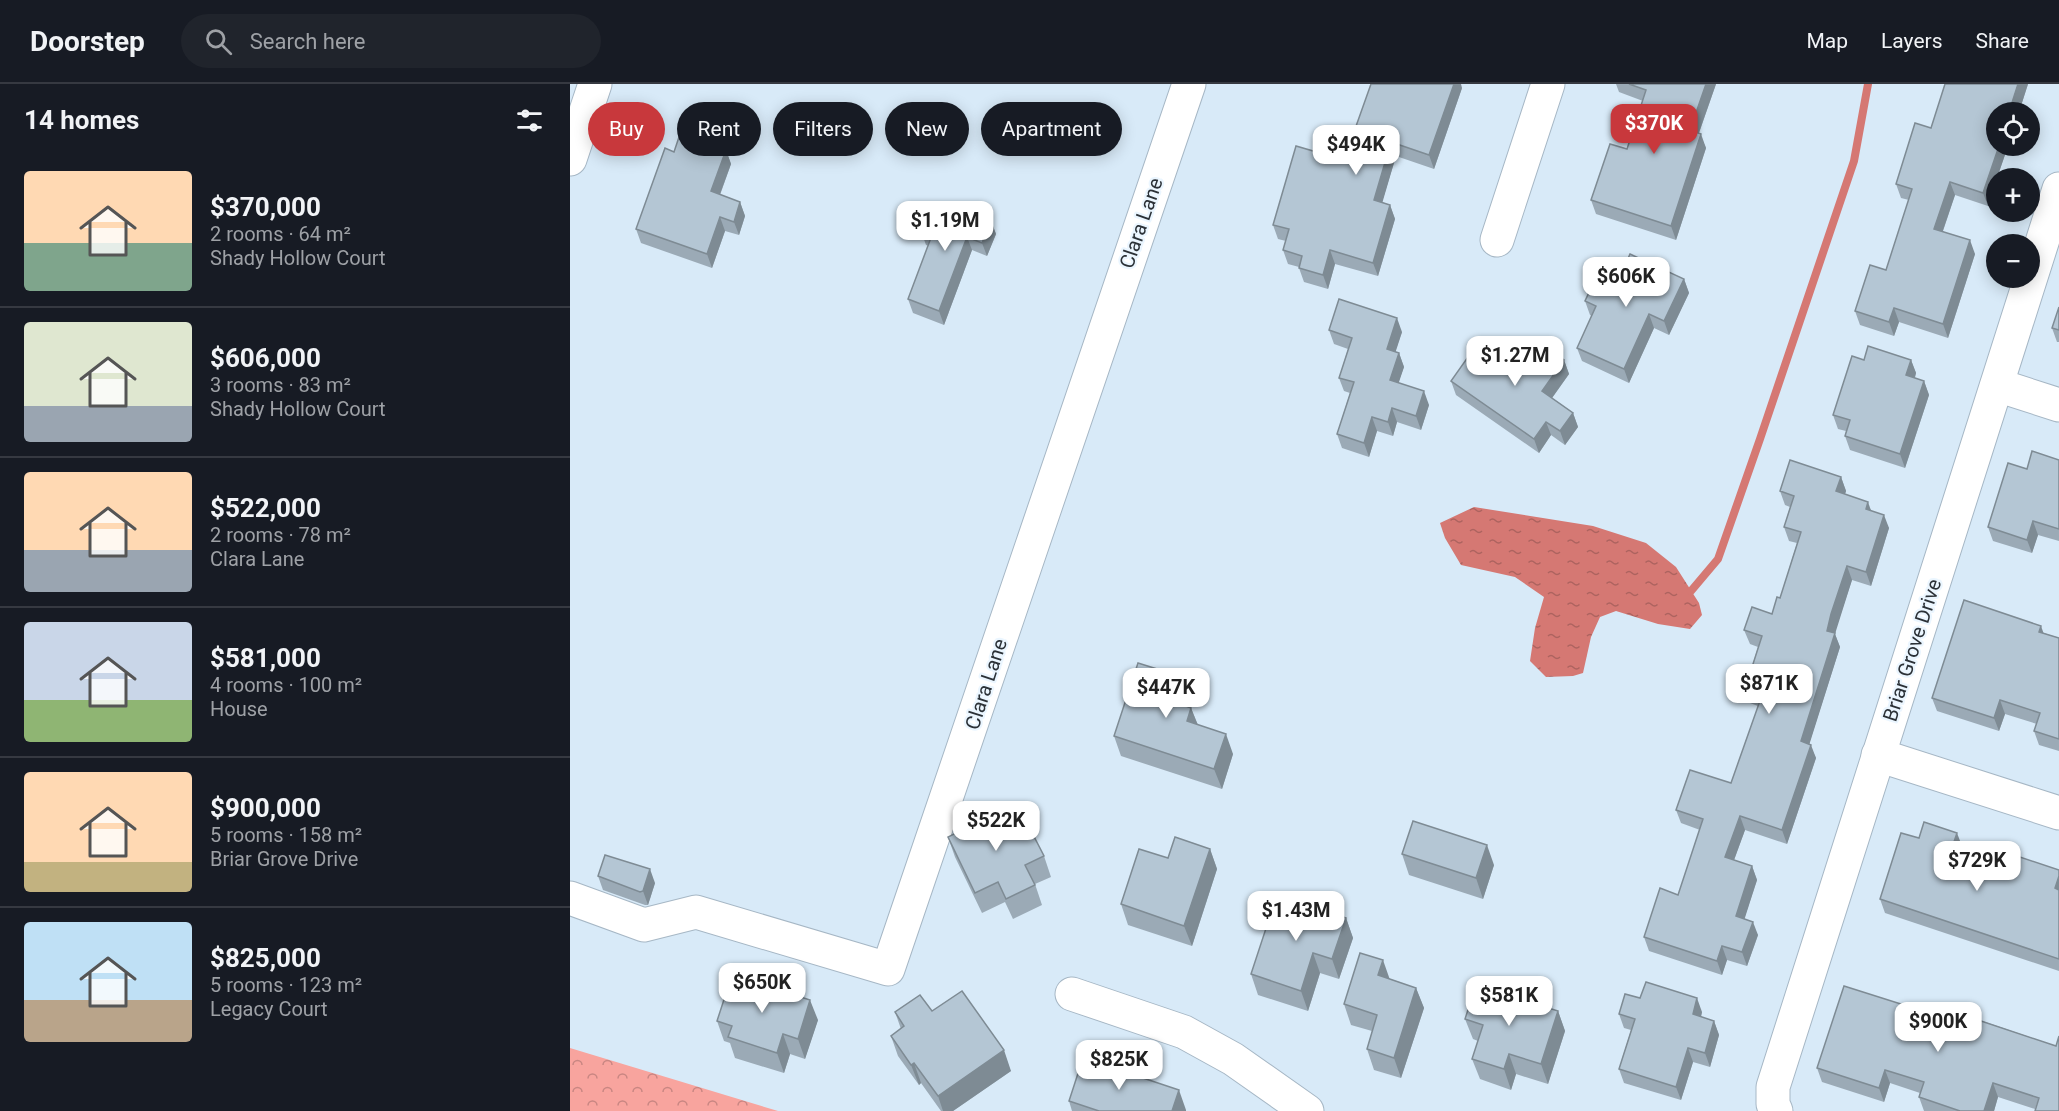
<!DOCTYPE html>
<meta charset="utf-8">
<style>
body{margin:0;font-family:Roboto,sans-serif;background:#20242c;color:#f1f3f6;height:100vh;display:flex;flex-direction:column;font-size:22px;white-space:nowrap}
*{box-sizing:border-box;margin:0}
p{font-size:20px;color:#9ea1a6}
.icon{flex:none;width:33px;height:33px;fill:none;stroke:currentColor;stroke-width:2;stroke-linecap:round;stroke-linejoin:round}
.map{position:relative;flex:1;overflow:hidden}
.sheet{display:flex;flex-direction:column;background:#171b24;width:570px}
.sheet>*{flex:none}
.hud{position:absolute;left:18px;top:18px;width:570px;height:54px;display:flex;gap:12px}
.buttons{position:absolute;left:1416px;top:18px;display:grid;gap:12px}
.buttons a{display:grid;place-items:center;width:54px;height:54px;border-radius:50%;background:#171b24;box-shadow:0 3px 15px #0003;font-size:30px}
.price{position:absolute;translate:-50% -51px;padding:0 14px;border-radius:12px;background:#fff;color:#222;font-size:20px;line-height:39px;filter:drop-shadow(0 2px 3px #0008)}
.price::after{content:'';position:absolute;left:50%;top:36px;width:18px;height:14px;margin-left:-9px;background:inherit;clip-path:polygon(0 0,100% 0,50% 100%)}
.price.current{background:#c8383c;color:#fff}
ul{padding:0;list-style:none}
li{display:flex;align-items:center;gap:18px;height:150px;padding:0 24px}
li+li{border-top:2px solid #363941}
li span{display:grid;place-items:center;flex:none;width:168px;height:120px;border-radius:6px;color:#555}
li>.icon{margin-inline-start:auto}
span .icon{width:72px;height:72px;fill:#fffc;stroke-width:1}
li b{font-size:26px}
h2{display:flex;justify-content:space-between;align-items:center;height:72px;padding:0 24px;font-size:26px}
.pill{padding:0 21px;border-radius:27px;background:#171b24;box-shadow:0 3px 15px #0003;font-size:21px;line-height:54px}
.pill.current{background:#c8383c;color:#fff}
header{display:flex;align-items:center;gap:36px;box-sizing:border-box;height:84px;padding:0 30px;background:#171b24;border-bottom:2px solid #363941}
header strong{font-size:28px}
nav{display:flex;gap:33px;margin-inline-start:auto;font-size:21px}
.search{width:420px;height:54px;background:#20242c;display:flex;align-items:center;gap:15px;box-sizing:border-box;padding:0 21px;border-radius:33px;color:#9ea1a6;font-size:22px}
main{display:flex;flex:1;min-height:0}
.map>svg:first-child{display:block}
</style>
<header>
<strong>Doorstep</strong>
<div class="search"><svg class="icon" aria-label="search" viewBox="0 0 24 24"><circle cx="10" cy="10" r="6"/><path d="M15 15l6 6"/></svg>Search here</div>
<nav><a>Map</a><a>Layers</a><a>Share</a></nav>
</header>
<main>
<section class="sheet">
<h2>14 homes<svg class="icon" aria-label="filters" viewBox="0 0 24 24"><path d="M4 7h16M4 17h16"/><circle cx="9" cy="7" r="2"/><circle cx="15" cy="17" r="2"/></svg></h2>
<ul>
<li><span style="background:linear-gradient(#ffd9b3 60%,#7fa58c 0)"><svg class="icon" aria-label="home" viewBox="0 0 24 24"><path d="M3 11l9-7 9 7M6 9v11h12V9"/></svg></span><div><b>$370,000</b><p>2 rooms · 64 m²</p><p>Shady Hollow Court</p></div></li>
<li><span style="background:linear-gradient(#dfe7d0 70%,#9aa5b1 0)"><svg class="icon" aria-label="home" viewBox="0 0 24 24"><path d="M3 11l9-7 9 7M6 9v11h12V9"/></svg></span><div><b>$606,000</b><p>3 rooms · 83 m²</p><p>Shady Hollow Court</p></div></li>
<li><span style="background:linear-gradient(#ffd9b3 65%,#9aa5b1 0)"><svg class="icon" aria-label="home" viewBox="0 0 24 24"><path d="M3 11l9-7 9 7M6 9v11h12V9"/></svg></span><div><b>$522,000</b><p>2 rooms · 78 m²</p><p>Clara Lane</p></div></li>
<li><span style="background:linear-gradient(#c9d6e8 65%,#8fb573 0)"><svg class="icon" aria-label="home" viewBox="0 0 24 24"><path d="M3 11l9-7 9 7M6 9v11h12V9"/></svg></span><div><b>$581,000</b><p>4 rooms · 100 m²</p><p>House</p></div></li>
<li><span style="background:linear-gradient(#ffd9b3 75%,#c2b280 0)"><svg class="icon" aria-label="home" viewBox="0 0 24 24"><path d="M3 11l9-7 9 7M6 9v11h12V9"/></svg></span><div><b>$900,000</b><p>5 rooms · 158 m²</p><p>Briar Grove Drive</p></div></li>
<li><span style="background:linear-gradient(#bfe0f5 65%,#b9a48a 0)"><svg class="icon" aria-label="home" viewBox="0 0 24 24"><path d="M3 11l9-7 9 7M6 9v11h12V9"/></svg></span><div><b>$825,000</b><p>5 rooms · 123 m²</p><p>Legacy Court</p></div></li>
</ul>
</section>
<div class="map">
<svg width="1489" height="1027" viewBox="0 0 1489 1027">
<defs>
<pattern id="forest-crowns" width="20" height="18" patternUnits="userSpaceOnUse" patternTransform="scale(1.5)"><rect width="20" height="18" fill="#f8a49e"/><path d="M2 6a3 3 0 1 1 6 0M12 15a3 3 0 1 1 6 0" fill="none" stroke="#c98682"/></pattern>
<pattern id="water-ripples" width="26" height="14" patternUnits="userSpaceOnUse" patternTransform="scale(1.5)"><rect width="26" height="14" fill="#d57873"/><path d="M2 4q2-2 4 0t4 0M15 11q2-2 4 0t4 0" fill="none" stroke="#ad635f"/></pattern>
</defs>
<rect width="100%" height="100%" fill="#d8eaf8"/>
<polygon fill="url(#forest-crowns)" points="0,964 208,1027 0,1027"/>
<polygon fill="url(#water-ripples)" points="904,423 1023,442 1076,459 1106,483 1129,519 1132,531 1120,545 1088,540 1046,527 1030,533 1021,553 1013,589 1003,592 976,593 960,577 965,544 974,513 945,493 891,481 875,454 870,439"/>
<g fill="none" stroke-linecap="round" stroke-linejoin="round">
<polyline stroke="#d57873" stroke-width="8" points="1121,507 1148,475 1190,355 1284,77 1298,0"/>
<defs>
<g id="minor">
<polyline points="0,75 25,0"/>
<polyline points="927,156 978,0"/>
<polyline points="1427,301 1489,321"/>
<polyline points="1308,671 1489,729"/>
<polyline points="0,814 74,841 126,828 318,885 619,0"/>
<polyline points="502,910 614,948 663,975 737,1027"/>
<polyline points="1206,1027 1203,1020 1203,1003 1489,105"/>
</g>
</defs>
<use href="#minor" stroke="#a6b7c5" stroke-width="35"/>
<use href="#minor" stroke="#fff" stroke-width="33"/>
</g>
<g fill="#9baab6">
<polygon points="1046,0 1146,0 1129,49 1136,64 1106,156 1026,130 1021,116 1057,65 1073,17 1049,8"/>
<polygon points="1375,0 1458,0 1449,28 1426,28 1426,62 1438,62 1427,94 1426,94 1426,97 1418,122 1385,111 1373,147 1405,170 1378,254 1329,238 1324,252 1290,241 1285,227 1316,186 1339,116 1331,114 1326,100 1361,44"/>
<polygon points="892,4 864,85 826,72 812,118 820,121 825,135 808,192 765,180 758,205 734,198 729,184 729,183 718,180 713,166 716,157 708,155 703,141 774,76"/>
<polygon points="156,66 161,80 150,111 170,118 175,132 169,151 155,147 142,184 71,159 66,145 104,68"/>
<polygon points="368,134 421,137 426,150 417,172 402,166 374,241 343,229 338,215 359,162 356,161 351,147"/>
<polygon points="1052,188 1114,195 1119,209 1099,251 1084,244 1059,299 1012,277 1007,264 1022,232 1020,231 1015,217"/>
<polygon points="1489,223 1489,258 1487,258 1482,244"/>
<polygon points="759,246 832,248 825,268 829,269 834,283 828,299 859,321 851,346 827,338 823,352 807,347 799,373 772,364 767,350 780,309 774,307 769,294 778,265 764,260"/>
<polygon points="994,276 999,290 982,314 1003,329 1008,343 995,361 981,351 969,369 886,311 881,297"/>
<polygon points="1294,276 1341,276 1346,289 1345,294 1354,297 1359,311 1335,384 1280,366 1275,352 1276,347 1268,345 1263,331"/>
<polygon points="1489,376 1489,457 1468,451 1462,469 1423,457 1418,443 1457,385"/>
<polygon points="1271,393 1276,407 1275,410 1301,426 1319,444 1301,502 1282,496 1266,544 1265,550 1270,563 1239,660 1246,674 1217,760 1175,746 1164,776 1182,782 1187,796 1174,835 1188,851 1177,882 1157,876 1152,891 1079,867 1074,853 1108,811 1130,746 1111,739 1106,726 1161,699 1188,622 1180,619 1175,605 1188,563 1180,560 1174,546 1202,530 1210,514 1227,459 1219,457 1214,443 1220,423 1215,421 1210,407"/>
<polygon points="1474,549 1489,554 1489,667 1469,661 1464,647 1467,640 1435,630 1429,647 1367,627 1362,614"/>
<polygon points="616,594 623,615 620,623 621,624 628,641 663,670 652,705 551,672 544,652"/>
<polygon points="392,726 420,738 443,746 474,772 481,793 465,800 472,821 443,835 435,818 412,829 385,773 378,753 399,743"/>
<polygon points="1349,754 1392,762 1386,781 1420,792 1489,786 1489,887 1315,829 1310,815"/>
<polygon points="640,765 647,785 622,862 558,841 551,820"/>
<polygon points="832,770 924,781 913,815 839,791"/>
<polygon points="28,792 85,799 78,821 75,821 33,806"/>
<polygon points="776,834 783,854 769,895 750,889 738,927 688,911 681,890"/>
<polygon points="820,895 846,904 854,924 831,994 804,986 797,965 802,947 781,941 774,920"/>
<polygon points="1070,914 1132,928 1131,933 1144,937 1149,951 1140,983 1123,978 1111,1016 1054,999 1049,985 1061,946 1054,944 1049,930"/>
<polygon points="362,927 441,987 383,1027 371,1027 351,999 349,1001 328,972 321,952 331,945 325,928"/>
<polygon points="988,927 995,947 978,1000 946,990 941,1006 910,995 902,975 908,957 903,955 895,935"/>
<polygon points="1397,928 1398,932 1486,962 1465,1025 1428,1013 1424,1027 1354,1027 1349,1013 1350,1009 1320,999 1314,1018 1252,998 1247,984 1375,934"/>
<polygon points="248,936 235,975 220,970 214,989 165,974 160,959 154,957 147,937"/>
<polygon points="499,1017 616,1026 616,1027 502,1027"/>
</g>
<g fill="#7e8b94">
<polygon points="884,0 891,0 892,4 864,85 859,71"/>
<polygon points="1136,0 1146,0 1125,60 1120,46"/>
<polygon points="1448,0 1458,0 1449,28 1439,28"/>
<polygon points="1131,50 1136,64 1106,156 1101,142"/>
<polygon points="821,58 826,72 809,130 804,116"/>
<polygon points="1429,62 1438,62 1427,94 1426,94 1426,97 1418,122 1413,109"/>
<polygon points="156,66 161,80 146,121 141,107"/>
<polygon points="1380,98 1385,111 1369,158 1364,145"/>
<polygon points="170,118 175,132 169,151 164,138"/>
<polygon points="820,121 825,135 808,192 803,179"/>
<polygon points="150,133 155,147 142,184 137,170"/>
<polygon points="421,137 426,150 417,172 412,159"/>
<polygon points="397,153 402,166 374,241 369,227"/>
<polygon points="1400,156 1405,170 1378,254 1373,240"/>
<polygon points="760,166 765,180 758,205 753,191"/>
<polygon points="1114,195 1119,209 1099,251 1094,237"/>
<polygon points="1324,224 1329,238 1324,252 1319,238"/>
<polygon points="1079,230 1084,244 1059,299 1054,285"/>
<polygon points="827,234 832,248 822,279 817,265"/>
<polygon points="829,269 834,283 825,310 820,296"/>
<polygon points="994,276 999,290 977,321 972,307"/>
<polygon points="1341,276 1346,289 1341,305 1336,291"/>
<polygon points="1354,297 1359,311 1335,384 1330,370"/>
<polygon points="854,307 859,321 851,346 846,332"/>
<polygon points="822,324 827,338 823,352 818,338"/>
<polygon points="1003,329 1008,343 995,361 990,347"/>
<polygon points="802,333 807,347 799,373 794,359"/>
<polygon points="976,338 981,351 969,369 964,355"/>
<polygon points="1271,393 1276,407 1271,421 1266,407"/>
<polygon points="1298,418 1303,432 1296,425"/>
<polygon points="1314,431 1319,444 1301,502 1296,488"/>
<polygon points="1463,437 1468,451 1462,469 1457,456"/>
<polygon points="1277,482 1282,496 1265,550 1270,563 1236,671 1231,657 1261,530"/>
<polygon points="1471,542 1476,556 1469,548"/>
<polygon points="616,594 623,615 615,639 608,619"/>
<polygon points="1430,616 1435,630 1429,647 1424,634"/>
<polygon points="621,624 629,644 617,637"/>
<polygon points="656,650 663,670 652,705 644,685"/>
<polygon points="1241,661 1246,674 1217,760 1212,746"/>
<polygon points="1170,732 1175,746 1160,787 1155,773"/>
<polygon points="1387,749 1392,762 1382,792 1377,778"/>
<polygon points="917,761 924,781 913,815 906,794"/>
<polygon points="640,765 647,785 622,862 614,842"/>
<polygon points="1182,782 1187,796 1171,846 1166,832"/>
<polygon points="80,785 85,799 78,821 73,807"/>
<polygon points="1489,792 1489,815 1485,804"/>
<polygon points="776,834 783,854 769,895 762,875"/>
<polygon points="1183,838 1188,851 1177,882 1172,868"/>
<polygon points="1152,862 1157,876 1152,891 1147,877"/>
<polygon points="743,869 750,889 738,927 731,907"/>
<polygon points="813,876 820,896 808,891"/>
<polygon points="846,904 854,924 831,994 824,974"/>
<polygon points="1127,914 1132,928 1128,944 1123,930"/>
<polygon points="240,916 248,936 235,975 228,955"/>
<polygon points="988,927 995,947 978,1000 971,980"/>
<polygon points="1144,937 1149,951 1140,983 1135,969"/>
<polygon points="213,950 220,970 214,989 207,969"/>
<polygon points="1118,964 1123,978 1111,1016 1106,1003"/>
<polygon points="434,966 441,987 383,1027 373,1027 368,1012"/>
<polygon points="939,970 946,990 941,1006 934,985"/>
<polygon points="344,979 351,999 349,1001 341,981"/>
<polygon points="1315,986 1320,999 1314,1018 1309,1004"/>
<polygon points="1423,999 1428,1013 1424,1027 1414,1027"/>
<polygon points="609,1006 616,1026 616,1027 602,1027"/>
</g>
<g fill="#b4c6d4" stroke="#7e8b94" stroke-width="1.5">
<polygon points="801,0 884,0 859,71 821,58 804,116 820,121 803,179 760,166 753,191 729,184 732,172 713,166 719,145 703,141 726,62 774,76"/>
<polygon points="1059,0 1136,0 1120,46 1131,50 1101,142 1021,116 1040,60 1057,65 1076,6"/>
<polygon points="1375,0 1448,0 1439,28 1426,28 1426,62 1429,62 1413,109 1380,98 1364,145 1400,156 1373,240 1324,224 1319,238 1285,227 1300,181 1316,186 1342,105 1326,100 1345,39 1361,44"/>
<polygon points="110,50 156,66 141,107 170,118 164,138 150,133 137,170 66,145 95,64 104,68"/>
<polygon points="374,118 421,137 412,159 397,153 369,227 338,215 362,151 351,147 358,130 368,134"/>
<polygon points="1060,170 1114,195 1094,237 1079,230 1054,285 1007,264 1026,222 1015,217 1033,179 1052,188"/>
<polygon points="769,215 827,234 817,265 829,269 820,296 854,307 846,332 822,324 818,338 802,333 794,359 767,350 784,298 769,294 782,254 759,246"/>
<polygon points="1489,223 1489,246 1482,244"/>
<polygon points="910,256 949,284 968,258 994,276 972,307 1003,329 990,347 976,338 964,355 881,297"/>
<polygon points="1298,262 1341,276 1336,291 1354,297 1330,370 1275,352 1280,336 1263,331 1282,272 1294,276"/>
<polygon points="1462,367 1489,376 1489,445 1463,437 1457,456 1418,443 1438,379 1457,385"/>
<polygon points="1220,376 1271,393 1266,407 1298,418 1296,425 1314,431 1296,488 1277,482 1261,530 1257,547 1265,549 1231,657 1241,661 1212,746 1170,732 1155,773 1182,782 1166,832 1183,838 1172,868 1152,862 1147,877 1074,853 1090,804 1108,811 1133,735 1106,726 1120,686 1161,699 1192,611 1175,605 1192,552 1174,546 1182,523 1202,530 1207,513 1210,514 1231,448 1214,443 1224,412 1210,407"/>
<polygon points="1394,516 1471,542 1469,548 1489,554 1489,655 1464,647 1470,629 1430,616 1424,634 1362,614"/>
<polygon points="568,579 616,594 608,619 621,624 617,637 656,650 644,685 544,652"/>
<polygon points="409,718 420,738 436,730 443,746 457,739 474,772 455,781 465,801 436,815 428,798 405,809 378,753 400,742 392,726"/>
<polygon points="843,737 917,761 906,794 832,770"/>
<polygon points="1354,738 1387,749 1377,778 1420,792 1429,766 1489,786 1489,792 1485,804 1489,806 1489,875 1310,815 1331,749 1349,754"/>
<polygon points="605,753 640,765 614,842 551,820 569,765 598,774"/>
<polygon points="35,771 80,785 73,807 70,808 28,792"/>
<polygon points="707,811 776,834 762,875 743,869 731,907 681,890"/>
<polygon points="790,869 813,876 808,891 846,904 824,974 797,965 807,931 774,920"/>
<polygon points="162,891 240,916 228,955 213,950 207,969 158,953 162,942 147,937"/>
<polygon points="1076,898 1127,914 1123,930 1144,937 1135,969 1118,964 1106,1003 1049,985 1065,935 1049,930 1055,910 1070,914"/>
<polygon points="906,901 988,927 971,980 939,970 934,985 902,975 913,941 895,935"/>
<polygon points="1274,902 1375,934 1379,922 1397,928 1396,932 1486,962 1489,952 1489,1027 1465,1027 1469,1014 1423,999 1414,1027 1390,1027 1349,1013 1354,998 1315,986 1309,1004 1247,984"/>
<polygon points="392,907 434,966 368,1012 344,979 341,981 321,952 334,942 325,928 350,911 362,927"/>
<polygon points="513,974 609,1006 602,1027 529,1027 499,1017"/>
</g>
<g text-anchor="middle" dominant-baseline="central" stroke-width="4.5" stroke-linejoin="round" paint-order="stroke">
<g font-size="20" fill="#2b3137" stroke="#ebf6ff">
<text transform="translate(571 139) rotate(-71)">Clara Lane</text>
<text transform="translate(1342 566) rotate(-72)">Briar Grove Drive</text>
<text transform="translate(416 600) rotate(-72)">Clara Lane</text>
</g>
</g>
</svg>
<div class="buttons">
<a><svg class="icon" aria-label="locate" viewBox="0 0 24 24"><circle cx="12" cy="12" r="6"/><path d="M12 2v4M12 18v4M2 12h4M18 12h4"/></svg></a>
<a>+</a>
<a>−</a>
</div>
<b class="price current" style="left:1084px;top:71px">$370K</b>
<b class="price" style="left:786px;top:92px">$494K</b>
<b class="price" style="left:375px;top:168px">$1.19M</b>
<b class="price" style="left:1056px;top:224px">$606K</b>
<b class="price" style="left:945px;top:303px">$1.27M</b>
<b class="price" style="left:1199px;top:631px">$871K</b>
<b class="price" style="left:596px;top:635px">$447K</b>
<b class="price" style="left:426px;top:768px">$522K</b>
<b class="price" style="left:1407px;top:808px">$729K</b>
<b class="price" style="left:726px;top:858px">$1.43M</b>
<b class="price" style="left:192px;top:930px">$650K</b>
<b class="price" style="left:939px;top:943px">$581K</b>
<b class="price" style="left:1368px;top:969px">$900K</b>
<b class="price" style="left:549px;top:1007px">$825K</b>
<div class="hud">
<a class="pill current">Buy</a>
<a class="pill">Rent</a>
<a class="pill">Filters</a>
<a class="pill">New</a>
<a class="pill">Apartment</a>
</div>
</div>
</main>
